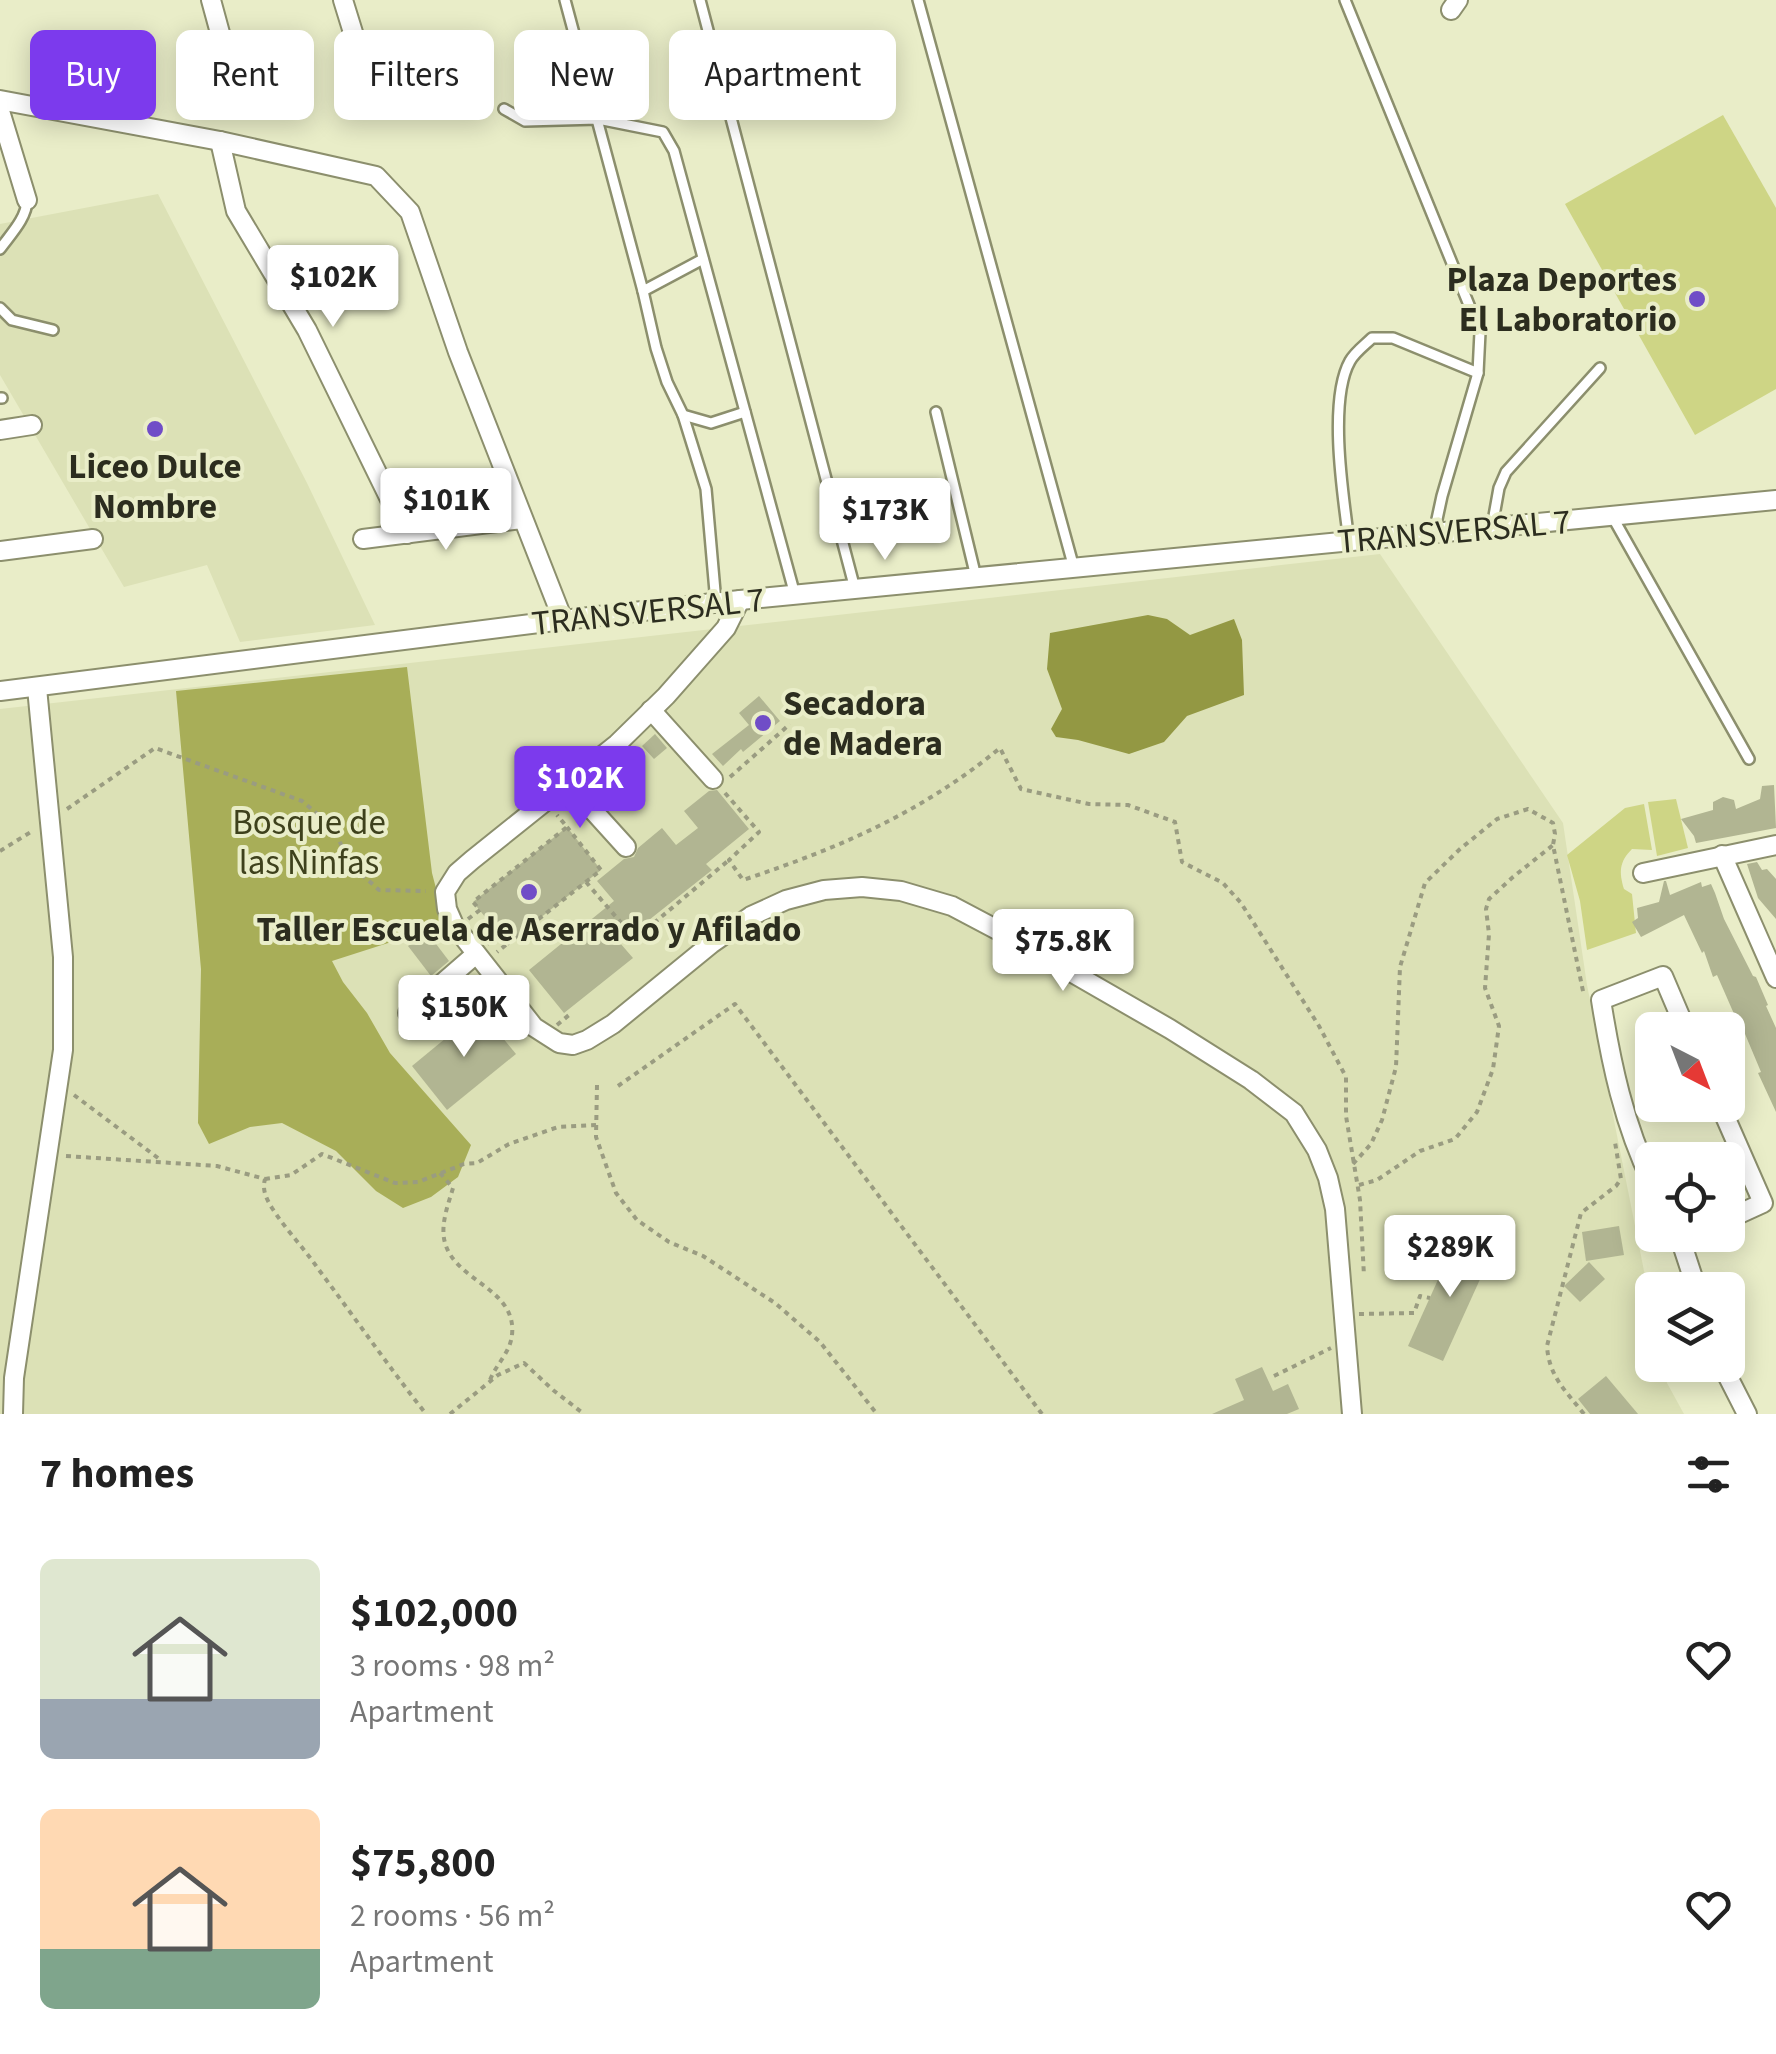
<!DOCTYPE html>
<meta charset="utf-8">
<style>
:root{--surface:#fff;--page:#f2f2f2;--text:#222;--muted:#767676;--accent:#7c3aed}
body{margin:0;font-family:"Source Sans 3",sans-serif;background:var(--page);color:var(--text);height:100vh;display:flex;flex-direction:column;font-size:38px;white-space:nowrap}
*{box-sizing:border-box;margin:0}
p{font-size:32px;color:var(--muted)}
.icon{flex:none;width:55px;height:55px;fill:none;stroke:currentColor;stroke-width:2;stroke-linecap:round;stroke-linejoin:round}
.map{position:relative;height:1414px;overflow:hidden}
.side{display:flex;flex-direction:column;background:var(--surface);flex:1}
.side>*{flex:none}
.top-card{position:absolute;left:30px;top:30px;width:1000px;height:90px;display:flex;gap:20px}
.needle{width:65px;rotate:138deg}
.tools{position:absolute;left:1635px;top:1012px;display:grid;gap:20px}
.tools a{display:grid;place-items:center;width:110px;height:110px;border-radius:15px;background:var(--surface);box-shadow:0 5px 25px #0003;font-size:50px}
.price{position:absolute;translate:-50% -85px;padding:0 22px;border-radius:10px;background:#fff;color:#222;font-size:32px;line-height:65px;filter:drop-shadow(0 2px 5px #0008)}
.price::after{content:'';position:absolute;left:50%;top:60px;width:30px;height:22px;margin-left:-15px;background:inherit;clip-path:polygon(0 0,100% 0,50% 100%)}
.price.selected{background:var(--accent);color:#fff}
ul{padding:0;list-style:none}
li{display:flex;align-items:center;gap:30px;height:250px;padding:0 40px}
li span{display:grid;place-items:center;flex:none;width:280px;height:200px;border-radius:15px;color:#555}
li>.icon{margin-inline-start:auto}
span .icon{width:120px;height:120px;fill:#fffc;stroke-width:1}
li b{font-size:42px}
h2{display:flex;justify-content:space-between;align-items:center;height:120px;padding:0 40px;font-size:42px}
.pill{padding:0 35px;border-radius:15px;background:var(--surface);box-shadow:0 5px 25px #0003;font-size:35px;line-height:90px}
.pill.selected{background:var(--accent);color:#fff}
.map>svg:first-child{display:block}
.built{fill:#dce1b6}
.green{fill:#ced585}
.forest{fill:#a8ae58}
.water{fill:#939843}
.building{fill:#b1b592}
.lines{fill:none;stroke-linecap:round;stroke-linejoin:round}
.service-casing{stroke:#8c8f6d;stroke-width:14}
.minor-casing{stroke:#8c8f6d;stroke-width:22}
.path{stroke:#9a9c81;stroke-width:4;stroke-dasharray:5 5;stroke-linecap:butt}
.service{stroke:#fff;stroke-width:9}
.minor{stroke:#fff;stroke-width:18}
.poi-dot{fill:#704dc7;stroke:#e9edc8;stroke-width:4}
.labels{text-anchor:middle;stroke-width:8;stroke-linejoin:round;paint-order:stroke}
.poi-label{font-size:35px;font-weight:bold;fill:#2c2d1f;stroke:#e9edc8}
.street-label{font-size:35px;fill:#2c2d1f;stroke:#e9edc8}
.park-label{font-size:35px;fill:#3e411c;stroke:#e9edc8}
</style>
<div class="map">
<svg width="1776" height="1414" viewBox="0 0 1776 1414">
<rect width="100%" height="100%" fill="#e9edc8"/>
<!-- built -->
<g class="built">
<polygon points="158,194 307,483 375,625 240,642 207,565 124,587 0,375 0,224"/>
<polygon points="1380,554 1563,823 1587,985 1652,1311 1652,1365 1663,1365 1667,1383 1684,1414 0,1414 0,709"/>
</g>
<!-- green -->
<g class="green">
<polygon points="1723,115 1776,208 1776,389 1695,435 1565,204"/>
<polygon points="1676,799 1688,848 1657,856 1648,802"/>
<path d="M1644,804L1652,850L1632,849C1619,862 1619,872 1624,889L1632,894L1636,933L1587,950L1580,901L1567,855L1625,808Z"/>
</g>
<!-- forest -->
<polygon class="forest" points="407,667 432,873 444,919 413,935 332,961 343,982 367,1013 390,1053 471,1145 458,1177 431,1197 403,1208 376,1191 336,1151 282,1123 250,1127 209,1144 198,1123 201,969 176,691"/>
<!-- water -->
<polygon class="water" points="1148,615 1167,619 1190,635 1234,619 1242,640 1244,695 1187,716 1164,742 1129,754 1078,740 1056,737 1051,729 1062,709 1047,669 1050,633"/>
<!-- building -->
<g class="building">
<polygon points="759,696 780,721 743,752 741,749 723,766 712,754 749,725 739,713"/>
<polygon points="655,734 667,748 654,759 642,746"/>
<polygon points="1774,785 1776,828 1696,843 1694,836 1681,819 1713,810 1713,802 1723,797 1734,800 1736,809 1760,799 1762,786"/>
<polygon points="717,790 749,829 706,864 712,870 620,943 633,958 564,1013 529,970 614,901 597,881 624,859 634,857 638,848 662,828 676,845 698,828 684,811 709,791"/>
<polygon points="567,827 601,870 507,944 473,902"/>
<polygon points="1757,862 1762,870 1767,869 1776,879 1776,919 1758,898 1747,864"/>
<polygon points="1664,881 1666,881 1670,895 1701,882 1702,887 1711,884 1715,893 1724,919 1753,976 1756,977 1768,1005 1766,1006 1776,1028 1776,1112 1758,1073 1761,1072 1740,1022 1738,1023 1717,975 1713,977 1704,951 1702,953 1684,915 1641,937 1632,922 1638,918 1637,908 1659,902"/>
<polygon points="427,932 449,961 431,976 408,946"/>
<polygon points="480,1010 516,1054 447,1110 412,1066"/>
<polygon points="1619,1226 1624,1255 1586,1261 1582,1232"/>
<polygon points="1456,1240 1491,1255 1443,1361 1408,1346"/>
<polygon points="1589,1262 1605,1279 1580,1302 1564,1286"/>
<polygon points="1262,1367 1273,1391 1288,1384 1299,1409 1287,1414 1212,1414 1244,1400 1235,1379"/>
<polygon points="1606,1376 1638,1414 1590,1414 1578,1399"/>
</g>
<g class="lines">
<!-- service casing -->
<g class="service-casing">
<g id="service">
<polyline points="565,0 643,291 656,348 667,382 683,415 706,489 716,603"/>
<polyline points="700,0 855,589"/>
<polyline points="918,0 1074,568"/>
<polyline points="1345,0 1480,332 1478,373 1442,496 1434,533"/>
<polyline points="504,109 525,121 598,119 663,132 674,151 795,595"/>
<path d="M0,249C10,235 27,218 27,200"/>
<polyline points="643,291 703,259"/>
<polyline points="0,308 12,320 53,330"/>
<polyline points="0,398 2,398"/>
<polyline points="936,412 976,577"/>
<polyline points="683,415 711,423 745,412"/>
<polyline points="1612,516 1749,759"/>
<polyline points="1492,527 1499,488 1506,472 1600,368"/>
<path d="M1349,541C1343,496 1328,400 1350,361C1355,352 1365,345 1372,338H1393L1478,373"/>
</g>
</g>
<!-- minor casing -->
<g class="minor-casing">
<g id="minor">
<polyline points="211,0 226,55"/>
<polyline points="343,0 364,68"/>
<polyline points="1451,10 1458,0"/>
<polyline points="0,100 220,141 376,176 410,212 458,352 563,620"/>
<polyline points="0,111 27,200"/>
<polyline points="220,141 236,211 307,330 407,534"/>
<polyline points="0,430 32,425"/>
<polyline points="363,539 522,519"/>
<polyline points="0,551 93,539"/>
<polyline points="740,600 726,628 666,696 617,744 472,860 457,873 445,892 447,909 454,925 534,1027 559,1043 573,1045 587,1040 613,1024 711,944 751,916 786,900 824,890 862,887 901,891 952,906 1005,934 1170,1029 1251,1080 1294,1113 1317,1150 1328,1178 1335,1209 1352,1414"/>
<polyline points="0,691 563,620 740,600 1776,500"/>
<polyline points="651,710 713,779"/>
<polyline points="568,783 626,847"/>
<polyline points="1722,855 1776,978"/>
<polyline points="1643,873 1776,845"/>
<polyline points="408,1013 476,954"/>
<polyline points="1720,1105 1763,1203 1728,1219"/>
<path d="M1652,1182C1624,1125 1611,1063 1601,1000L1663,976L1686,1030"/>
<polyline points="1679,1235 1697,1290"/>
<polyline points="1722,1365 1747,1414"/>
<polyline points="13,1414 14,1378 63,1050 63,957 37,688"/>
</g>
</g>
<!-- path -->
<g class="path">
<polyline points="730,777 790,724"/>
<path d="M725,793L759,832L729,860L743,880C839,848 921,813 1000,748L1021,789L1089,804L1128,805L1175,822L1182,862L1223,883L1241,903L1319,1026L1346,1077V1116L1360,1200L1364,1276"/>
<polyline points="67,809 155,748 302,801 333,827 350,864 379,890 426,891"/>
<polyline points="0,851 34,830"/>
<polyline points="586,882 635,939 729,860"/>
<polyline points="468,919 480,910 473,902 567,827 557,815"/>
<polyline points="487,944 499,934 507,944 497,952"/>
<polyline points="507,944 601,870 567,827"/>
<polyline points="470,984 513,1034"/>
<polyline points="557,1025 569,1015"/>
<polyline points="597,1085 596,1137 616,1193 637,1220 669,1242 703,1256 775,1303 820,1342 877,1414"/>
<polyline points="618,1086 735,1004 1042,1414"/>
<polyline points="74,1095 162,1161"/>
<path d="M66,1156L217,1166L265,1179C262,1190 266,1198 272,1208C286,1230 304,1248 319,1270C355,1318 389,1367 426,1414"/>
<polyline points="1353,1164 1371,1144 1382,1120 1396,1067 1400,967 1425,883 1460,849 1497,819 1528,809 1553,823 1555,834 1553,845 1584,996"/>
<path d="M440,1173L453,1188C448,1205 440,1225 445,1243C456,1282 517,1288 512,1335C510,1354 494,1366 489,1383"/>
<polyline points="265,1179 291,1175 322,1154 395,1183 418,1182 464,1164 477,1163 509,1144 558,1127 596,1125"/>
<polyline points="1359,1185 1377,1180 1420,1151 1455,1139 1477,1112 1493,1069 1499,1026 1485,988 1489,934 1486,909 1489,899 1513,877 1553,845"/>
<polyline points="1359,1314 1414,1313 1420,1296 1430,1298"/>
<polyline points="1274,1376 1331,1348"/>
<polyline points="450,1414 498,1375 524,1363 553,1390 584,1414"/>
<path d="M1584,1414C1566,1391 1549,1377 1547,1346L1581,1213L1616,1186L1621,1179L1615,1142"/>
</g>
<!-- service -->
<use href="#service" class="service"/>
<!-- minor -->
<use href="#minor" class="minor"/>
</g>
<!-- markers -->
<g class="poi-dot">
<circle cx="1697" cy="299" r="10"/>
<circle cx="155" cy="429" r="10"/>
<circle cx="763" cy="723" r="10"/>
<circle cx="529" cy="892" r="10"/>
</g>
<g class="labels">
<!-- poi labels -->
<g class="poi-label">
<text x="1677" y="291" text-anchor="end">Plaza Deportes<tspan x="1677" dy="40">El Laboratorio</tspan></text>
<text x="155" y="478">Liceo Dulce<tspan x="155" dy="40">Nombre</tspan></text>
<text x="783" y="715" text-anchor="start">Secadora<tspan x="783" dy="40">de Madera</tspan></text>
<text x="529" y="941">Taller Escuela de Aserrado y Afilado</text>
</g>
<!-- street labels -->
<g class="street-label">
<text transform="translate(1454 531) rotate(-5)" y="12">TRANSVERSAL 7</text>
<text transform="translate(648 611) rotate(-6)" y="12">TRANSVERSAL 7</text>
</g>
<!-- park labels -->
<g class="park-label">
<text x="309" y="834">Bosque de<tspan x="309" dy="40">las Ninfas</tspan></text>
</g>
</g>
</svg>
<div class="tools">
<a><svg class="needle" viewBox="-14 -14 28 28"><path d="M0-13l5 13h-10z" fill="#e53935"/><path d="M0 13l5-13h-10z" fill="#767676"/></svg></a>
<a><svg class="icon" aria-label="locate" viewBox="0 0 24 24"><circle cx="12" cy="12" r="6"/><path d="M12 2v4M12 18v4M2 12h4M18 12h4"/></svg></a>
<a><svg class="icon" aria-label="layers" viewBox="0 0 24 24"><path d="M12 4l9 5-9 5-9-5zM3 14l9 5 9-5"/></svg></a>
</div>
<b class="price" style="left:333px;top:330px">$102K</b>
<b class="price" style="left:446px;top:553px">$101K</b>
<b class="price" style="left:885px;top:563px">$173K</b>
<b class="price selected" style="left:580px;top:831px">$102K</b>
<b class="price" style="left:1063px;top:994px">$75.8K</b>
<b class="price" style="left:464px;top:1060px">$150K</b>
<b class="price" style="left:1450px;top:1300px">$289K</b>
<div class="top-card">
<a class="pill selected">Buy</a>
<a class="pill">Rent</a>
<a class="pill">Filters</a>
<a class="pill">New</a>
<a class="pill">Apartment</a>
</div>
</div>
<section class="side">
<h2>7 homes<svg class="icon" aria-label="filters" viewBox="0 0 24 24"><path d="M4 7h16M4 17h16"/><circle cx="9" cy="7" r="2"/><circle cx="15" cy="17" r="2"/></svg></h2>
<ul>
<li><span style="background:linear-gradient(#dfe7d0 70%,#9aa5b1 0)"><svg class="icon" aria-label="home" viewBox="0 0 24 24"><path d="M3 11l9-7 9 7M6 9v11h12V9"/></svg></span><div><b>$102,000</b><p>3 rooms · 98 m²</p><p>Apartment</p></div><svg class="icon" aria-label="heart" viewBox="0 0 24 24"><path d="M12 20l-8-8c-3-5 5-10 8-4 3-6 11-1 8 4z"/></svg></li>
<li><span style="background:linear-gradient(#ffd9b3 70%,#7fa58c 0)"><svg class="icon" aria-label="home" viewBox="0 0 24 24"><path d="M3 11l9-7 9 7M6 9v11h12V9"/></svg></span><div><b>$75,800</b><p>2 rooms · 56 m²</p><p>Apartment</p></div><svg class="icon" aria-label="heart" viewBox="0 0 24 24"><path d="M12 20l-8-8c-3-5 5-10 8-4 3-6 11-1 8 4z"/></svg></li>
</ul>
</section>
